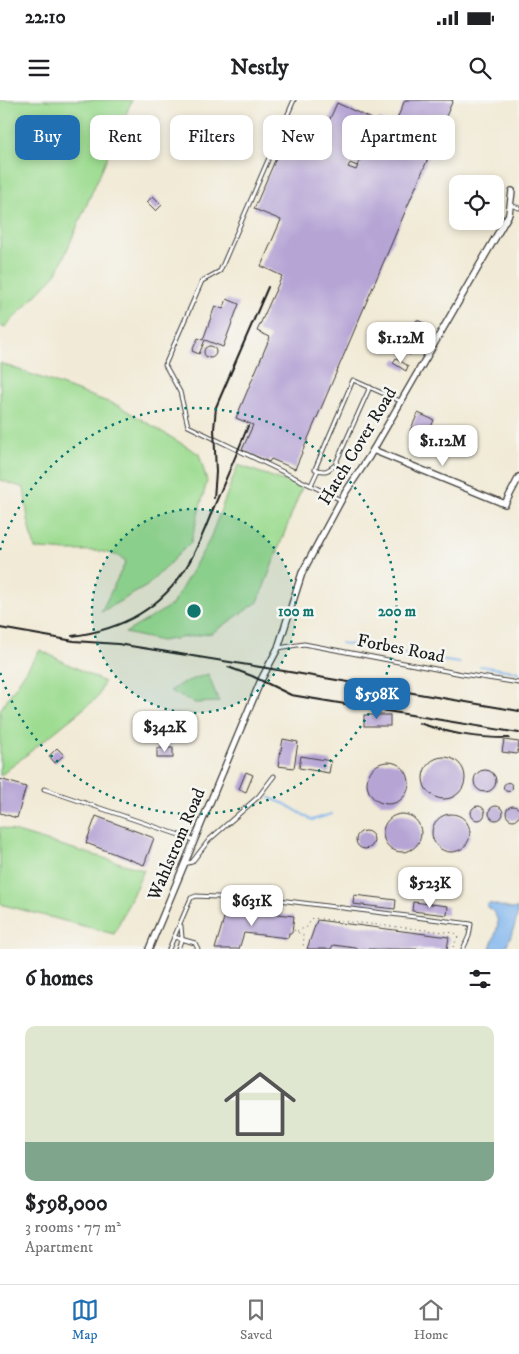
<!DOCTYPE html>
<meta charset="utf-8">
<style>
:root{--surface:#fff;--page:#f2f2f2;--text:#202124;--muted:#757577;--line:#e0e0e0;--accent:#1f6fb2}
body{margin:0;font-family:"IM FELL DW Pica",serif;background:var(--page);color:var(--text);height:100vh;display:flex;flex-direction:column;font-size:19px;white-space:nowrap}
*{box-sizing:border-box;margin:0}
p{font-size:16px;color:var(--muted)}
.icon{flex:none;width:28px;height:28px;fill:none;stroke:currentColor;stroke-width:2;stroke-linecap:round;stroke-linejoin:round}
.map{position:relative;height:849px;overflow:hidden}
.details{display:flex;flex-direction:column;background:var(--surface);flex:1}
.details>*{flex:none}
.banner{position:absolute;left:15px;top:15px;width:490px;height:45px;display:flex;gap:10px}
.tools{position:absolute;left:449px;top:75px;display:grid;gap:10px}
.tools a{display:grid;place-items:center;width:55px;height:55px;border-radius:10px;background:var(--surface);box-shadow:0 2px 8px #0003;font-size:25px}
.price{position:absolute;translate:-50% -42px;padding:0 11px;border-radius:10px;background:#fff;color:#222;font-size:16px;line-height:32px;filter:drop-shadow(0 1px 2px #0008)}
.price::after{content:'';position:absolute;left:50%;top:30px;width:15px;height:11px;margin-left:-8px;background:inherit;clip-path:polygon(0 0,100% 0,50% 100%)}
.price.current{background:var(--accent);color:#fff}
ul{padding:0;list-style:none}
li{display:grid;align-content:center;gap:10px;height:265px;padding:0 25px}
li span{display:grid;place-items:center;height:155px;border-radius:10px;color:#555}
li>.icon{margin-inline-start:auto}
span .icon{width:90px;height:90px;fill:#fffc;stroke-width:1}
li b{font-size:21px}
h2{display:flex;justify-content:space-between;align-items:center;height:60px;padding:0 25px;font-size:21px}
.chip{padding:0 18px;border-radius:10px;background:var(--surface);box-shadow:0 2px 8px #0003;font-size:18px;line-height:45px}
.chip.current{background:var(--accent);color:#fff}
.status{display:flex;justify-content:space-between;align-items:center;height:35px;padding:0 25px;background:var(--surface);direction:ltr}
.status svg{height:14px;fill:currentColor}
header{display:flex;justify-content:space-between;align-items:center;height:65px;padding:0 25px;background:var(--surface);font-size:22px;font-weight:800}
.menu{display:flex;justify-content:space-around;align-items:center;height:70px;border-top:1px solid var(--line);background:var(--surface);font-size:14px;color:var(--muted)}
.menu a{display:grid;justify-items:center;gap:2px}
.menu .current{color:var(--accent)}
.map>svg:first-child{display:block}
.green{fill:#9ddc91;stroke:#5c7c56}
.water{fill:#7eb4ed;stroke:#4d6884}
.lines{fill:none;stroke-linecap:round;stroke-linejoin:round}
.stream{stroke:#7eb4ed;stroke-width:2}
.building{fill:#b6a4d5}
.service-casing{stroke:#3c3b38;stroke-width:5}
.minor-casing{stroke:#3c3b38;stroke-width:8}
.path{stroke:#3c3b38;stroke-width:1;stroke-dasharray:1 4;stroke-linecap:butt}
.service{stroke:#fff;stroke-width:3}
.minor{stroke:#fff;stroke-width:5.5}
.rail{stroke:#1c1c1c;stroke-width:2}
.ring{fill:none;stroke:#0f766e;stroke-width:2.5;stroke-dasharray:2.5 5}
.labels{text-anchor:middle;stroke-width:5;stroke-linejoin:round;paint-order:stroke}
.street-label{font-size:18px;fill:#1c1c1c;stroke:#f6f6f2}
.centre{fill:#0f766e;stroke:#f6f6f2;stroke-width:2.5}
.ring-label{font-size:15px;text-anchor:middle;font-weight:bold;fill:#0f766e;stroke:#f6f6f2;stroke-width:5;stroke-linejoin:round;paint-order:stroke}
</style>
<div class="status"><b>22:10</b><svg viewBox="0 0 49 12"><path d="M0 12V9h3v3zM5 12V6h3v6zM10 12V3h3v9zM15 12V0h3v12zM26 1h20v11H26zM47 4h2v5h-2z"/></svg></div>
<header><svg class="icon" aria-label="menu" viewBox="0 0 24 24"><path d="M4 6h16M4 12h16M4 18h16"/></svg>Nestly<svg class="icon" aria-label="search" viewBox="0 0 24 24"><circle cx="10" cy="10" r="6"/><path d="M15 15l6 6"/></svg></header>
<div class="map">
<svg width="519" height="849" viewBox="0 0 519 849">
<rect width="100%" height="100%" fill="#f6f6f2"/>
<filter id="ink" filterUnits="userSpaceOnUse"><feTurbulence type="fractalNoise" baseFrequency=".02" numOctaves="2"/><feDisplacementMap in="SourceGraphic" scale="10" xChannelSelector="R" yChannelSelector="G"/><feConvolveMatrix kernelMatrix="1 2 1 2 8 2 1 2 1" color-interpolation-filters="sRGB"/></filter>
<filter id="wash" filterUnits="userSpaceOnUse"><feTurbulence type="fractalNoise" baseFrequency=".0096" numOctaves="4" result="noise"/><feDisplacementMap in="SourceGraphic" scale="20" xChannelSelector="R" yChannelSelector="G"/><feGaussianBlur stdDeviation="1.12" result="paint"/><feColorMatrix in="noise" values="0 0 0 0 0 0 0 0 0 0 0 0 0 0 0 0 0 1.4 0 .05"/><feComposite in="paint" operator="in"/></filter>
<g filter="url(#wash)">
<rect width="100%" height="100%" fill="#f1ead6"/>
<!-- green -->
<g class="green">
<polygon points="0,0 132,0 57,173 4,228 0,225"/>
<path d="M0,263L119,306L199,354L207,381L191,442L147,486L101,512L126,461C108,448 88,451 67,451C56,450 46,449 35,449L28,419L24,388L0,380Z"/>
<polygon points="238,365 302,387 258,502 212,533 161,541 125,533 172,505 209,441"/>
<polygon points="40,550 104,582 98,597 0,676 0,610"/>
<polygon points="208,574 219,602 195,603 170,591 182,583"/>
<polygon points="0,727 144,770 114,834 0,804"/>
</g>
<!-- water -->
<path class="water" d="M489,803L512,809L517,808C519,820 510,838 505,849H490C495,832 506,819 486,806Z"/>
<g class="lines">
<!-- stream -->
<g class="stream">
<polyline points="341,543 418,556"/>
<polyline points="425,558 460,563"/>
<polyline points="480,566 519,572"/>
<polyline points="270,698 285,704 312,720 332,714"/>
</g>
</g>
<g id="blocks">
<!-- building -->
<g class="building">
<polygon points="405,0 453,0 295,369 271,359 269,362 242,350 253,325 236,318 270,237 257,231 282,176 261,166 281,120 254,109 283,42 309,54 311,50 315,52 337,3 372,19 357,48 364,51 357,66 350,63 348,67 356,70 379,19 394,26"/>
<polygon points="153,96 162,105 156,111 147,102"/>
<polygon points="227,199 239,204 223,247 205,240 199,254 192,251 198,238 203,240 215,206 223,209"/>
<polygon points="417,220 426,224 410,255 401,251"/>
<circle cx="210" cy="252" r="6"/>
<polygon points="396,258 408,266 406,271 393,263"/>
<polygon points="418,313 434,320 426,339 410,331"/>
<rect x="364" y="615" width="26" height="11"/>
<polygon points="283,639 298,642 294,668 278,666"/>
<polygon points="504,640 519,642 517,654 502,652"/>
<polygon points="57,648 64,655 55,663 49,656"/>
<rect x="157" y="648" width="16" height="10"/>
<polygon points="301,656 331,661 329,673 299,668"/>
<circle cx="444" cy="678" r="21"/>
<circle cx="388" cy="683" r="21"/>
<circle cx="485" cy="681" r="11"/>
<polygon points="246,672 253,675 246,692 239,689"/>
<polygon points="0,679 26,687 17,718 0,713"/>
<circle cx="508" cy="687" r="4.5"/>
<circle cx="496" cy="713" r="7"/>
<circle cx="478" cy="713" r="7"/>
<circle cx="513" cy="713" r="7"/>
<circle cx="451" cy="733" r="19"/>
<circle cx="402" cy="733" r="19"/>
<polygon points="96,716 154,738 144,765 86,743"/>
<circle cx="365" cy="740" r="9"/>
<polygon points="354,795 396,800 395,809 353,804"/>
<polygon points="413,802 448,806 447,815 412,811"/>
<polygon points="227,808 294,816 292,833 289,833 288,838 244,833 239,849 215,849"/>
<polygon points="317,820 449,837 447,849 363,849 333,845 331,849 307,849"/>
</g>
</g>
</g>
<g filter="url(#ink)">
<use href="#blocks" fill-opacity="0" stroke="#3c3b38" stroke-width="1"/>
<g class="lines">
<!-- service casing -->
<g class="service-casing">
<g id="service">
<polyline points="294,0 220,171 202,181 165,265 180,292 188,326 341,400"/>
<polyline points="511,105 519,108"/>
<path d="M370,287L335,365C328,371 325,373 315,369L353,280L400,301"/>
<polyline points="311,385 318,370"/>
<polyline points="278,548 304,544 462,574 519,583"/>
<polyline points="44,689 194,740"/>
<polyline points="184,764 192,762 209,740 258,697 274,676"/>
<polyline points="174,837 195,843 198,849"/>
<polyline points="169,849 191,798 196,796 279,800 471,824 469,836 463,849"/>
<polyline points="178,849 182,838 181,826"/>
</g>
</g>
<!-- minor casing -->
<g class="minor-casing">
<g id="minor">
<polyline points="373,350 505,404 519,377"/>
<polyline points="149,849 261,580 278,548 302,473 345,393 369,357 509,114 512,91"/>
</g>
</g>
<!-- path -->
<g class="path">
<polyline points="294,830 304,836 303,849"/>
<polyline points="297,831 307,827 312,818 455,833 458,837 452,849"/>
<polyline points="447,848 449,849"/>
</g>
<!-- service -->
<use href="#service" class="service"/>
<!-- minor -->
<use href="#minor" class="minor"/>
<!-- rail -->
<g class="rail">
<polyline points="214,398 216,372 214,329 216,307 268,187"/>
<polyline points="0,528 74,541 118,544 266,568 519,611"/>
<path d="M72,536C121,530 161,509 187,466C197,450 204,431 211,414C223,385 236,356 248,326"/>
<polyline points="228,567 252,576 291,595 519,633"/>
<path d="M419,623C452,634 473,638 509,638"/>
</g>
</g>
</g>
<!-- distance rings -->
<circle cx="194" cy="511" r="102" fill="#0f766e" fill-opacity=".12"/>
<g class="ring">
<circle cx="194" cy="511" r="102"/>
<path d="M0 450A203 203 0 1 1 0 572"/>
</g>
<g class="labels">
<!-- street labels -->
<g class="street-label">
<text transform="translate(357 346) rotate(-59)" y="6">Hatch Cover Road</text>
<text transform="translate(401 548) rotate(11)" y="6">Forbes Road</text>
<text transform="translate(176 744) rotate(-67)" y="6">Wahlstrom Road</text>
</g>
</g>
<circle cx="194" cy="511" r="8" class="centre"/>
<g class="ring-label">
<text x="296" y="516">100 m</text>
<text x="397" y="516">200 m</text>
</g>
</svg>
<div class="tools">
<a><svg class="icon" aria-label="locate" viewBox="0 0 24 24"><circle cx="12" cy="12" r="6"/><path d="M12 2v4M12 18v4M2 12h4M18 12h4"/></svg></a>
</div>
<b class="price" style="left:401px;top:264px">$1.12M</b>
<b class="price" style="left:443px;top:367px">$1.12M</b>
<b class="price current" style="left:377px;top:620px">$598K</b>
<b class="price" style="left:165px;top:653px">$342K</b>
<b class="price" style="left:430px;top:809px">$523K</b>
<b class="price" style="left:252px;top:827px">$631K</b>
<div class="banner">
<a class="chip current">Buy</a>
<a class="chip">Rent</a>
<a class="chip">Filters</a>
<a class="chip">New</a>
<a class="chip">Apartment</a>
</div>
</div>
<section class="details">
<h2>6 homes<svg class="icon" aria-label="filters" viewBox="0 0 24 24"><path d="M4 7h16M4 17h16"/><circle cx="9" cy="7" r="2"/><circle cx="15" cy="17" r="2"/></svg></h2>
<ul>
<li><span style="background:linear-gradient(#dfe7d0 75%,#7fa58c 0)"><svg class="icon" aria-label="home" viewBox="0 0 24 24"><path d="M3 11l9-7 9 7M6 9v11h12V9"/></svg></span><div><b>$598,000</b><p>3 rooms · 77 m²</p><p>Apartment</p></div></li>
</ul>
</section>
<nav class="menu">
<a class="current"><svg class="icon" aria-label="map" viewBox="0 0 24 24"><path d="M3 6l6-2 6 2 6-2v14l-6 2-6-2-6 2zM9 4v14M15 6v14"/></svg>Map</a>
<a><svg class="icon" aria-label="saved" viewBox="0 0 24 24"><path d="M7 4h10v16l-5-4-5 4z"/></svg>Saved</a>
<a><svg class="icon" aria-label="home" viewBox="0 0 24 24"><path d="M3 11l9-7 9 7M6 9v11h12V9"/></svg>Home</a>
</nav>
